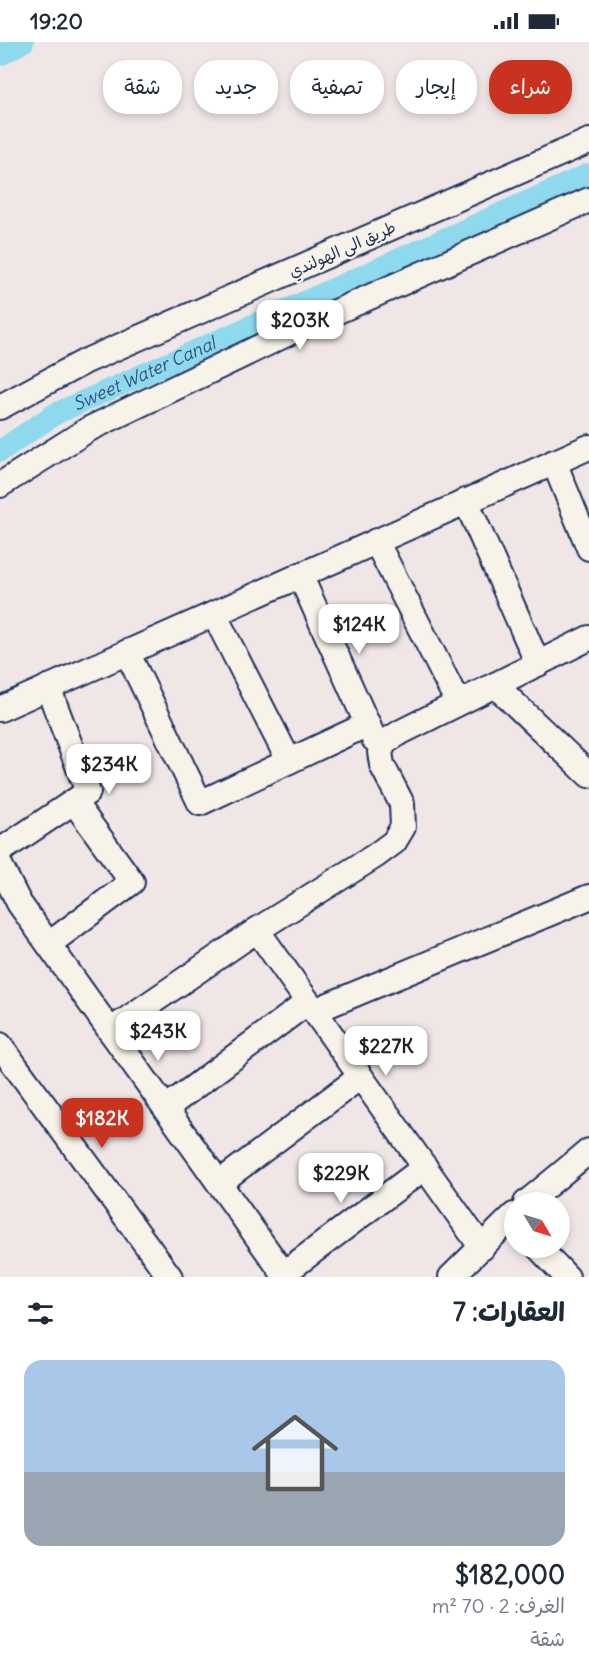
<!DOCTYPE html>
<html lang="ar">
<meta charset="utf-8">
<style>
:root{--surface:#fff;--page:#f2f2f3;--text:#1f2937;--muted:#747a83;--accent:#c8321e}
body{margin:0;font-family:Delius,"Playpen Sans Arabic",sans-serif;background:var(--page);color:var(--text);direction:rtl;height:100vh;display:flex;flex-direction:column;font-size:22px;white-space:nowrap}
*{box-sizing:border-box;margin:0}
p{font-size:20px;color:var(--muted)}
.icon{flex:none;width:33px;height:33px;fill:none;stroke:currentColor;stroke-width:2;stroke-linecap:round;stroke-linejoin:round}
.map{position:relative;height:1235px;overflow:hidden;direction:ltr}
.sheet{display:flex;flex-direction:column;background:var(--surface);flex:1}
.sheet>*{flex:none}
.banner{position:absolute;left:18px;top:18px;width:554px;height:54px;direction:rtl;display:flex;gap:12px}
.needle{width:39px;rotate:128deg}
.controls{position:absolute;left:504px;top:1150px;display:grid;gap:12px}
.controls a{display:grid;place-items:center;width:66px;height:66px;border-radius:50%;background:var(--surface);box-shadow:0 3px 9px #0003;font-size:30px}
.price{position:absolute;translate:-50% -51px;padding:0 14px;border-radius:12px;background:#fff;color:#222;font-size:20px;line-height:39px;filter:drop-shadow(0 2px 3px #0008)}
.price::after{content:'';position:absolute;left:50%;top:36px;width:18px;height:14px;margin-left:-9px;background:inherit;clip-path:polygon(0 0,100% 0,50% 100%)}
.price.active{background:var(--accent);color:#fff}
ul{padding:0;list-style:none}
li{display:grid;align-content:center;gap:12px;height:318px;padding:0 24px}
li span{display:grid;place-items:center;height:186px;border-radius:18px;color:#555}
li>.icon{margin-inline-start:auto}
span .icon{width:108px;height:108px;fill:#fffc;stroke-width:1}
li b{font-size:26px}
h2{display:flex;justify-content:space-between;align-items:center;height:72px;padding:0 24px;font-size:26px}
.tag{padding:0 21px;border-radius:24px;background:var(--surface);box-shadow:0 3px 9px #0003;font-size:21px;line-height:54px}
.tag.active{background:var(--accent);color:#fff}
.status{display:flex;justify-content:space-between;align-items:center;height:42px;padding:0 30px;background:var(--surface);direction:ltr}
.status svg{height:16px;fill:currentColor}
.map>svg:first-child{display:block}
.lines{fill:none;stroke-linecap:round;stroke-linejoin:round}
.canal{stroke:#8fd9ef;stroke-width:22}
.minor-casing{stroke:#1b2f5e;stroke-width:28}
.minor{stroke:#f7f3e8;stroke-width:24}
.labels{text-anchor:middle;stroke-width:5;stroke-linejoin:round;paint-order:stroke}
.street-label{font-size:16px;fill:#1b2f5e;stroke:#f7f3e8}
.water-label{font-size:18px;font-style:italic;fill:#32517b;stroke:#f7f3e8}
</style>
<div class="status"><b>19:20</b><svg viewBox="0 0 49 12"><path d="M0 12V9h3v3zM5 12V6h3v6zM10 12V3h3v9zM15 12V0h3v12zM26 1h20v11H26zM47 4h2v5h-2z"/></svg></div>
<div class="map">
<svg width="589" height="1235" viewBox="0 0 589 1235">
<rect width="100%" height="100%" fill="#f0e6e6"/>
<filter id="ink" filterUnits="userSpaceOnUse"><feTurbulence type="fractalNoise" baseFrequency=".0167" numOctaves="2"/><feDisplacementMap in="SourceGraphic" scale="12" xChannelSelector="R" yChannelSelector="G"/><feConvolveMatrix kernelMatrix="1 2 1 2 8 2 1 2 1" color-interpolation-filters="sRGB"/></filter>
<g filter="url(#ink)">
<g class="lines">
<!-- canal -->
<g class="canal">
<polyline points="0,13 23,0"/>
<path id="s1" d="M0,409L55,372L589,132"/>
</g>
<!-- minor casing -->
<g class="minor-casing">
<g id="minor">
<polyline points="0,365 86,319 589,99"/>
<polyline points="554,420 589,506"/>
<polyline points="0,443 89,387 295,288 589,158"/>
<polyline points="466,459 538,622"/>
<polyline points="376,499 458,661"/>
<polyline points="300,533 374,697"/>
<polyline points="214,572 289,719"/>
<polyline points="127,610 200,761 368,682"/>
<polyline points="495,643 589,733"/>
<polyline points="0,667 589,405"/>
<polyline points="0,809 88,750 48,645"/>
<polyline points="0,823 19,861 286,1235"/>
<polyline points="257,888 482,1206"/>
<polyline points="49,902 132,840 74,760"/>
<polyline points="314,969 589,855"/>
<polyline points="110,989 257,888 375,814 394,800 403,785 402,762 382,723 380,710 385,700 401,690 589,596"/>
<polyline points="0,1003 170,1235"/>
<polyline points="166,1066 308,960"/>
<polyline points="219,1141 360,1035"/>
<polyline points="526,1161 589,1109"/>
<polyline points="539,1206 567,1235"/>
<polyline points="283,1232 425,1125"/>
<polyline points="451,1235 514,1173"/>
</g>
</g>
<!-- minor -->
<use href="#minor" class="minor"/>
</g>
</g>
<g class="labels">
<!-- street labels -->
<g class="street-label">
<text transform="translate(342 207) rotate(-24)" y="6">طريق الى الهولندي</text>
</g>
<!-- water labels -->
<g class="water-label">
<text dy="6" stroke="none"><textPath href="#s1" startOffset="164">Sweet Water Canal</textPath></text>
</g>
</g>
</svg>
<div class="controls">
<a><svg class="needle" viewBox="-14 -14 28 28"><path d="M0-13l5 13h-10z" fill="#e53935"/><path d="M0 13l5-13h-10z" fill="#747a83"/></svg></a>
</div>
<b class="price" style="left:300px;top:309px">$203K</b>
<b class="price" style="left:359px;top:613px">$124K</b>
<b class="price" style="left:109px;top:753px">$234K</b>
<b class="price" style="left:158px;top:1020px">$243K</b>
<b class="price" style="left:386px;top:1035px">$227K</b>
<b class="price active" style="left:102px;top:1107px">$182K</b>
<b class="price" style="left:341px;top:1162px">$229K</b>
<div class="banner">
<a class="tag active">شراء</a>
<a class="tag">إيجار</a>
<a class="tag">تصفية</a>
<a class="tag">جديد</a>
<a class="tag">شقة</a>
</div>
</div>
<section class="sheet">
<h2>العقارات: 7<svg class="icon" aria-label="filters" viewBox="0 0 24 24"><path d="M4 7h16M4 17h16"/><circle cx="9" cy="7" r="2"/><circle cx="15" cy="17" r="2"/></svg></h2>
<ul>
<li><span style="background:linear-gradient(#a9c7e8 60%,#9aa5b1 0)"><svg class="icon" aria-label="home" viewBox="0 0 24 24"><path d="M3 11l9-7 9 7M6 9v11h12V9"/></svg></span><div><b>$182,000</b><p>الغرف: 2 · 70 m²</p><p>شقة</p></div></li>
</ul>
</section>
